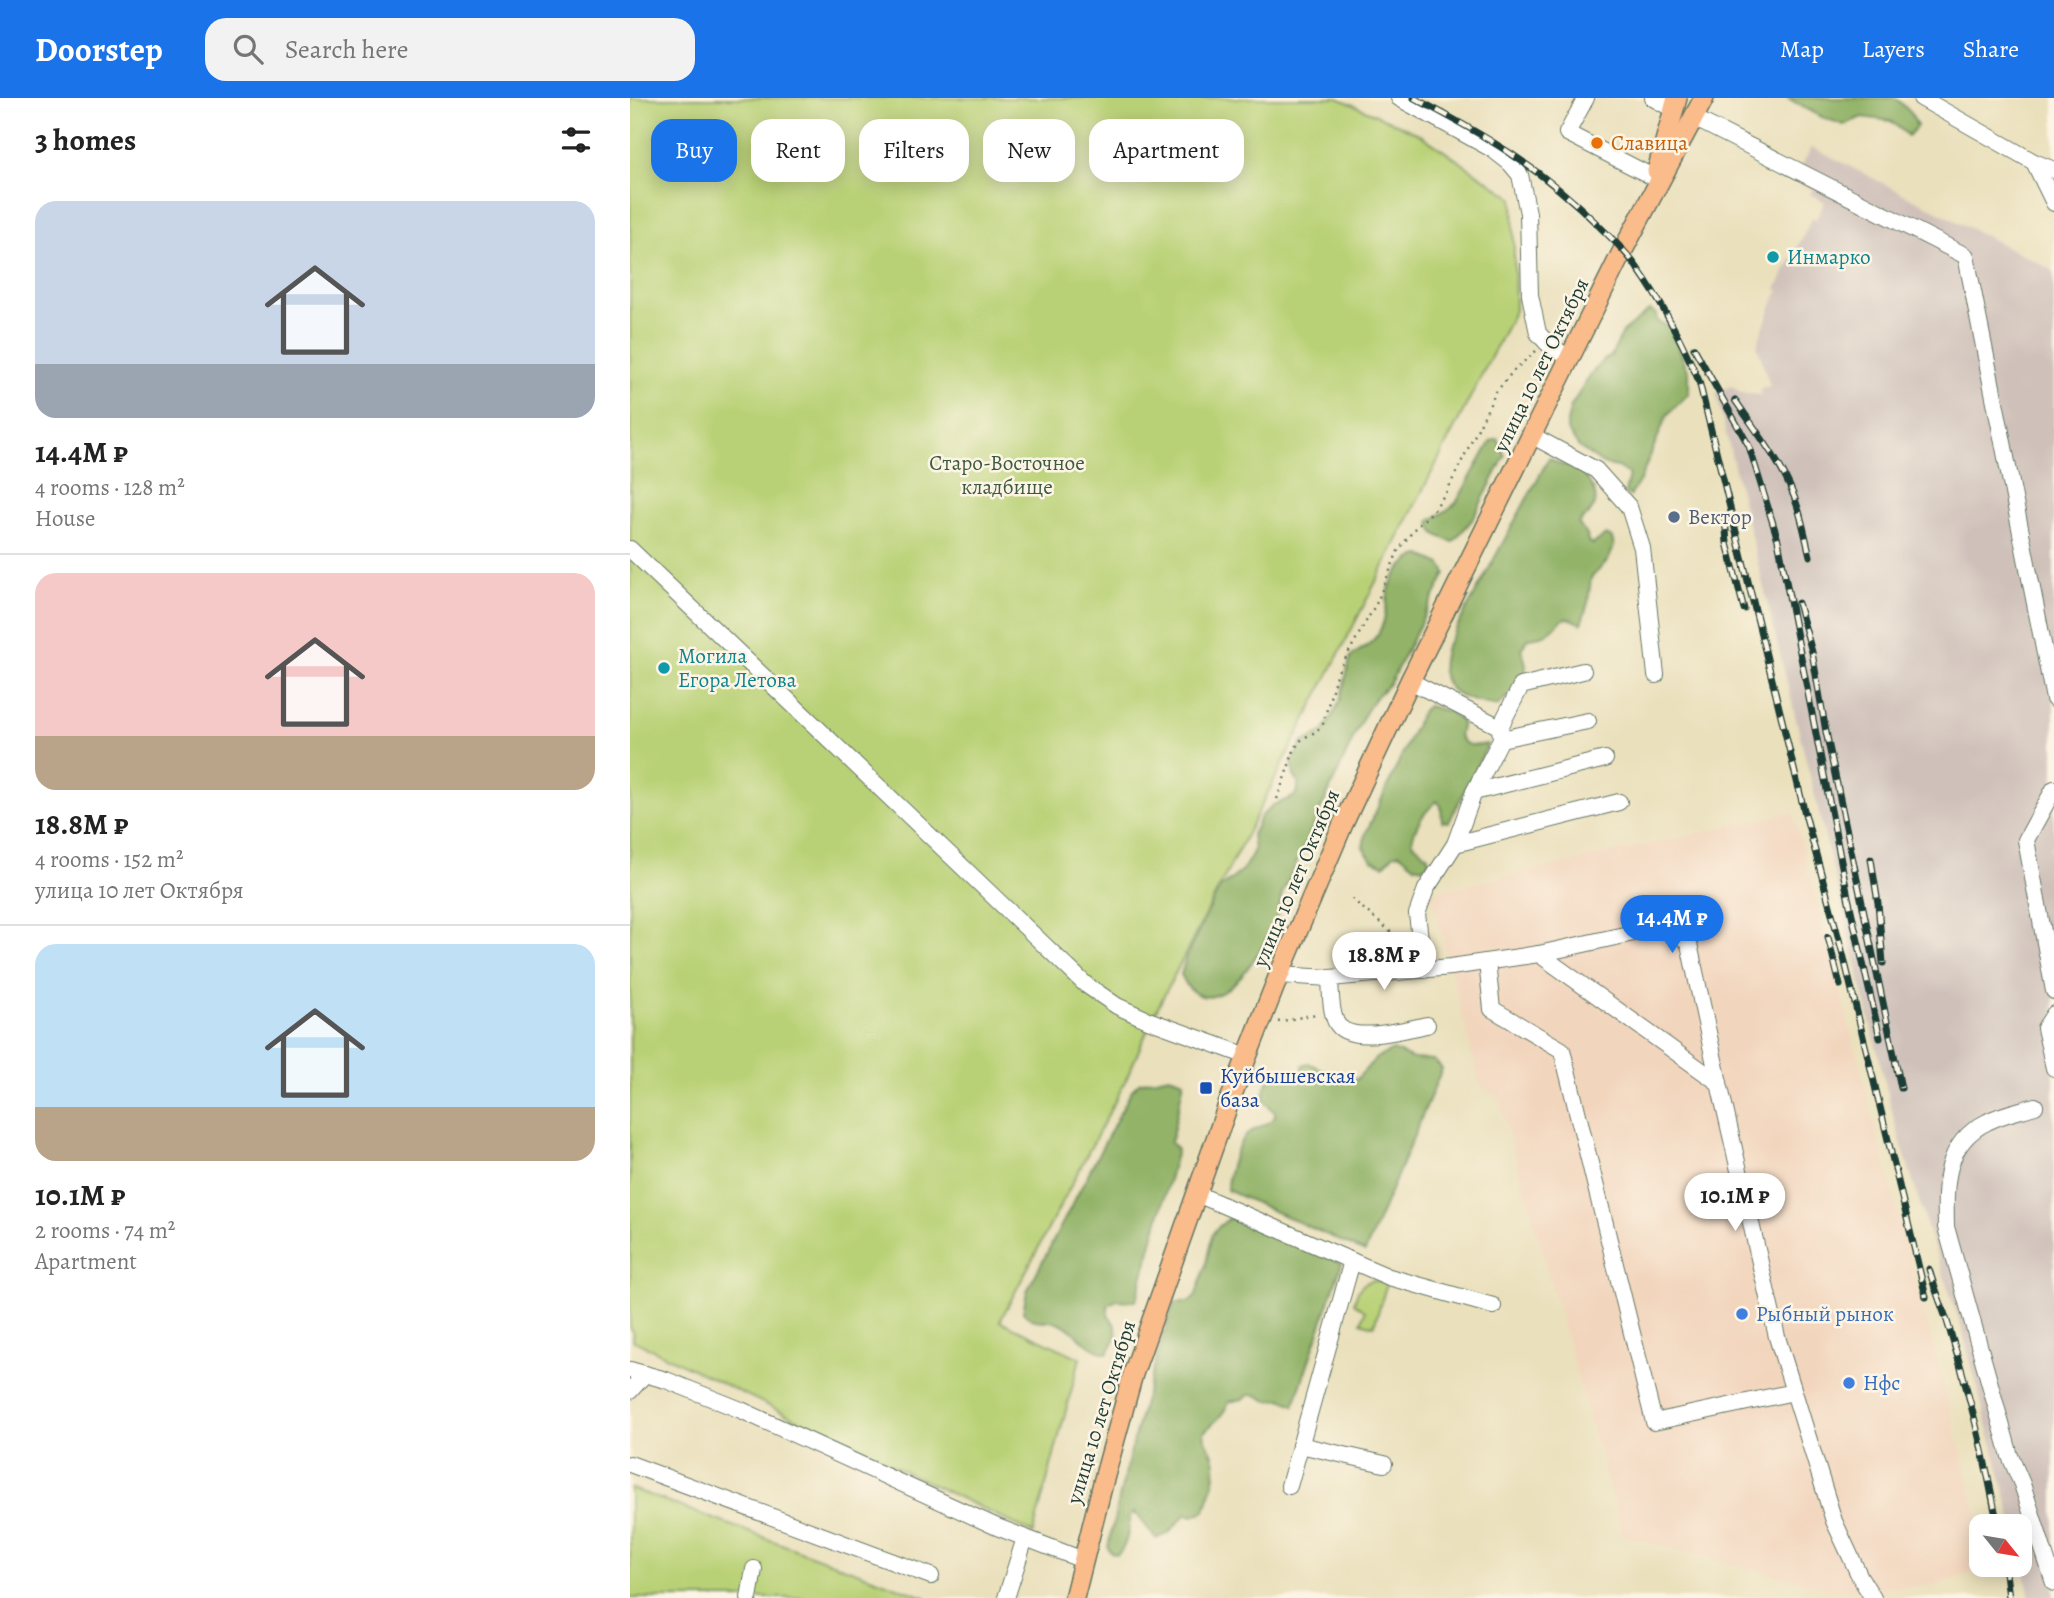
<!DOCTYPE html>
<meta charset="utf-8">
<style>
:root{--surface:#fff;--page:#f2f2f2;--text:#222;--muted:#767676;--line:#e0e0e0;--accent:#1a73e8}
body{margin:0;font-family:Alegreya,serif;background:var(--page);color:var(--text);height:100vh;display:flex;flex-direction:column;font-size:26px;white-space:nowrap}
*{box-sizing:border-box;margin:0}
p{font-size:23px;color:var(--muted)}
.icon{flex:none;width:38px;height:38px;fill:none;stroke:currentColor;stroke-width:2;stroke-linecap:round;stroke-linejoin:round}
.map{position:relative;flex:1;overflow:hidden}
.drawer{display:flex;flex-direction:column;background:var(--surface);width:630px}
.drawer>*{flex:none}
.hud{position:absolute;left:21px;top:21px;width:665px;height:63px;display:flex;gap:14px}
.needle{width:46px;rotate:120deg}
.fabs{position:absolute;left:1339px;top:1416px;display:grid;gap:14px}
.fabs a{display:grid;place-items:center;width:63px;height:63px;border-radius:14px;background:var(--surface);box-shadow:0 4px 18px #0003;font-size:35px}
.price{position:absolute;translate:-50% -60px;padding:0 16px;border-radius:24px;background:#fff;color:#222;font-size:23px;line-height:46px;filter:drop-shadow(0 2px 4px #0008)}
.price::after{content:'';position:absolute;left:50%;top:42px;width:21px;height:16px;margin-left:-10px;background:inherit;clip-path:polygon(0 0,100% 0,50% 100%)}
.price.active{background:var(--accent);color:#fff}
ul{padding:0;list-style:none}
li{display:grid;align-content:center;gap:14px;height:371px;padding:0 35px}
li+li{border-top:2px solid var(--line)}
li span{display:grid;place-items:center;height:217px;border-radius:21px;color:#555}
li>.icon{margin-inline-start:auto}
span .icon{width:126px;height:126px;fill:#fffc;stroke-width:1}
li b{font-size:30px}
h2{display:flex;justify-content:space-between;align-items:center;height:84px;padding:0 35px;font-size:30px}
.pill{padding:0 24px;border-radius:21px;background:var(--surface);box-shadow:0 4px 18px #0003;font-size:24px;line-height:63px}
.pill.active{background:var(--accent);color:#fff}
header{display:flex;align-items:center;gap:42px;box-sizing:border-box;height:98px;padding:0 35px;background:var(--accent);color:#fff}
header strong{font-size:33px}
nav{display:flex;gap:38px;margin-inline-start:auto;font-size:24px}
.search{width:490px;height:63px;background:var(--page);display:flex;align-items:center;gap:18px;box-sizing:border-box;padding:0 24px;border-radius:21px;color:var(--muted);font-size:26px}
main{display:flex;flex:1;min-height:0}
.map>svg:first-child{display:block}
.built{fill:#f2d5bd}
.industrial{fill:#cfc1ba}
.green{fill:#b9d176;stroke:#6c8755;stroke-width:2}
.forest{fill:#92b367;stroke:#58784e;stroke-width:2}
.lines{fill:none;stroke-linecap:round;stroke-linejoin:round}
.minor-casing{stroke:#667664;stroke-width:18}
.major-casing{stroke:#667664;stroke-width:22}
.path{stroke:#667664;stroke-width:2.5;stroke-dasharray:2 5;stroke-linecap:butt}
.minor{stroke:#fff;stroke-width:16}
.major{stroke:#f9bc8a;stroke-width:19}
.rail-casing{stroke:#1f3d34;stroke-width:7}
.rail{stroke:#fcf5e5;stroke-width:4.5;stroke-dasharray:13;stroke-linecap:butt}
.food-dot{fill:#e8710a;stroke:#fcf5e5;stroke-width:2.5}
.culture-dot{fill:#0f9aa8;stroke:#fcf5e5;stroke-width:2.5}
.service-dot{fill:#5c6f8a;stroke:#fcf5e5;stroke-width:2.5}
.transit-dot{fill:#1a4fb4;stroke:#fcf5e5;stroke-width:2.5}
.shop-dot{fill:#3f7fe0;stroke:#fcf5e5;stroke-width:2.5}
.labels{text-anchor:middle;stroke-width:5;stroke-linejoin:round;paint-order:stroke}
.food-label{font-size:21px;fill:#c56008;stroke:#fcf5e5;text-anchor:start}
.culture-label{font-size:21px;fill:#0d838f;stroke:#fcf5e5;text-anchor:start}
.street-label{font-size:21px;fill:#1f3d34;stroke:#fcf5e5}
.park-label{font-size:21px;fill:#3e5b41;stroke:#fcf5e5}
.service-label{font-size:21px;fill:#4e5e75;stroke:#fcf5e5;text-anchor:start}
.transit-label{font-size:21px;fill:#164399;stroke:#fcf5e5;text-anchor:start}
.shop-label{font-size:21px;fill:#366cbe;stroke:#fcf5e5;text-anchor:start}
</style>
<header>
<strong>Doorstep</strong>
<div class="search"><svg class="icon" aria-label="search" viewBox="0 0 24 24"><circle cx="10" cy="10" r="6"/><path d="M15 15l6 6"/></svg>Search here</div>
<nav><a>Map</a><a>Layers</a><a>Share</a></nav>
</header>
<main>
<section class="drawer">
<h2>3 homes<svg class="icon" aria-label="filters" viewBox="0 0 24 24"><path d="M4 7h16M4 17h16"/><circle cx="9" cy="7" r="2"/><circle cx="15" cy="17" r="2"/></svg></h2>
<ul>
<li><span style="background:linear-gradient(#c9d6e8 75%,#9aa5b1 0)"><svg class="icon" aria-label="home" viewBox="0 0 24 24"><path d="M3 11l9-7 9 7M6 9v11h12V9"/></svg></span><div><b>14.4M ₽</b><p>4 rooms · 128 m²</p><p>House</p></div></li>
<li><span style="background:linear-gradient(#f6c9c9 75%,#b9a48a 0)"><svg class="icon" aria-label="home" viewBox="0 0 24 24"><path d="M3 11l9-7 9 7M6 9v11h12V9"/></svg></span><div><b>18.8M ₽</b><p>4 rooms · 152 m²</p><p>улица 10 лет Октября</p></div></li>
<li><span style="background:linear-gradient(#bfe0f5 75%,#b9a48a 0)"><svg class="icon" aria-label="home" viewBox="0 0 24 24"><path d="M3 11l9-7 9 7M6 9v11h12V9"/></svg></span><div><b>10.1M ₽</b><p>2 rooms · 74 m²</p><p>Apartment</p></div></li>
</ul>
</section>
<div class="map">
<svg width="1424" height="1500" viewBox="0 0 1424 1500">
<rect width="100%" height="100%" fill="#fcf5e5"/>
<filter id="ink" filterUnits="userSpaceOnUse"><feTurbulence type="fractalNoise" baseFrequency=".0143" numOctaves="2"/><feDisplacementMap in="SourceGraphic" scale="14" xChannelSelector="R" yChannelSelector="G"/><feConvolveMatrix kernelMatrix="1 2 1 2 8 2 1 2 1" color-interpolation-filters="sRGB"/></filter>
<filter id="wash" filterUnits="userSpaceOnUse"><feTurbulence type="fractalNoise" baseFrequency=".00686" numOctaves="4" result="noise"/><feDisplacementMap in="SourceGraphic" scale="28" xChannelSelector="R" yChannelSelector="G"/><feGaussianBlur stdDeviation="1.57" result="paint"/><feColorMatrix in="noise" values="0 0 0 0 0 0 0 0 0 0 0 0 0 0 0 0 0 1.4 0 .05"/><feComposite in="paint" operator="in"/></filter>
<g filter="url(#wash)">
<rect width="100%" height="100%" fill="#eae0bc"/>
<!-- built -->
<polygon class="built" points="1163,714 1351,1430 1351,1466 1361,1467 1361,1468 1306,1487 1204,1492 993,1438 869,1002 850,986 801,795"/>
<!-- industrial -->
<polygon class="industrial" points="1182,49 1424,173 1424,745 1420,750 1424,771 1424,1500 1400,1500 1390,1450 1390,1428 1384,1428 1332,1231 1297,1129 1265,1025 1086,295 1101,288 1112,295 1131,297 1130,290 1140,288 1127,247 1141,209 1149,193 1146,191 1182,120 1186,121 1195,104 1180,96 1183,91 1164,81"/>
<!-- green -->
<g class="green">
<polygon points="0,0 708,0 789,36 883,100 885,212 525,915 495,984 370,1223 450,1260 403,1435 2,1242 3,1233 0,1230"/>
<path d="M744,1182L757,1185L744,1228L731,1224L735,1213L724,1205C727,1193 731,1184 744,1182Z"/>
<polygon points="0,1390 297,1500 0,1500"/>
</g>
<!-- forest -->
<g class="forest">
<polygon points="1157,0 1266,0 1281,15 1287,28 1278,38 1261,23 1232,19 1214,27 1192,19"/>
<polygon points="1020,212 1026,216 1027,223 1040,230 1059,275 1059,295 1037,317 1010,382 1000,398 995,395 999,376 987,369 973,366 949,349 937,332 937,324 941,308 962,275 974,262 981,258 994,233"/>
<path d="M868,341L875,358L842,422L823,444C811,439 801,438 800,423L820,410L826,405L861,343Z"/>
<path d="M919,360L932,367L946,368C956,381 975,397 960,414C955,420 951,419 949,427L957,437L958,444L963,446L976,437L982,440L984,448L979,461L961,480L958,505L951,526C929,512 932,528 916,536C912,539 904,539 899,540L891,551C893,556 896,563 896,569C895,581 876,601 867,608C846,604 817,600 813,574C811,567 814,558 815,551Z"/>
<path d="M791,457L811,466L816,475L760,585L744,601L733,619L652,796C650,805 649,815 645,823C635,847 593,923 560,891C556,888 554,881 551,877L556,859L589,791L612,773L620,760L624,752L622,737L631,718L643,707L664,699L668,692V684L664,678L662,664L672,645L694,633L710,603L721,558C732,551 744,545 750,532C758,519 755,502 760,488C765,475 778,459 791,457Z"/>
<path d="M798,608L820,614L832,624L829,638C836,651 845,647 858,646L819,724L812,723L811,708L807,703C795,713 784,728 782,744L798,758L799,765L792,770L785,768L769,755L763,757L754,767L742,762L733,749L736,735L792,613Z"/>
<path d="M763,952L783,961L804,962L812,971L735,1154L597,1092C597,1077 606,1044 619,1035C628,1028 641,1027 646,1016L633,1001L636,987L645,974H653L666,981L671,976L673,968L679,965L710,981L726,982L746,960Z"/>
<path d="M539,978L554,983L541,1044L547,1052L506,1203L487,1202L478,1207V1217C492,1233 486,1239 478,1255C458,1254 448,1233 430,1225C415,1219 407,1229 393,1214L397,1193L502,992L509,985Z"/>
<path d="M602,1118L712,1165L664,1307L652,1301L638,1303L626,1297H619L613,1301L599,1304L592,1317L574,1334C574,1344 582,1351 584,1361C589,1377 579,1397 575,1413L563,1418L556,1416L538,1436L526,1441L505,1414L500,1418C499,1431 497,1449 487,1457L481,1455L478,1449C496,1366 518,1285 544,1204H559L565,1199L575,1170L582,1137L586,1131Z"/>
</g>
</g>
<g filter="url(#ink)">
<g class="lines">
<!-- minor casing -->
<g class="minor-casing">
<g id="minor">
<polyline points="769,0 862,51 880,65 890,77 898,115 900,197 908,235 917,245 940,261"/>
<polyline points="956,0 937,35 1025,80"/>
<polyline points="1023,0 1043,11"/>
<polyline points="1291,0 1404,64 1424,72"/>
<polyline points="1064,20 1336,158 1424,601"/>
<polyline points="1404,64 1424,105"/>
<polyline points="901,337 966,372 999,409 1012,450 1026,577"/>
<polyline points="0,451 455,886 487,908 518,922 617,958"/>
<polyline points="780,583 870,629 871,641 844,694 825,746 796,791 787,816 794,872"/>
<polyline points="870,629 891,588 953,573"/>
<polyline points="871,641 958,623"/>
<polyline points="1424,691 1396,742 1424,893"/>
<polyline points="844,694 975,661"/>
<polyline points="825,746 989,704"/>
<polyline points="909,856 1021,831 1044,831 1059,846 1089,985"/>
<polyline points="857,864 862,911 932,952 1024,1324 1164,1294"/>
<polyline points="649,877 700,880 821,869 909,856 1089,985 1147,1239 1204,1423 1230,1479 1243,1500"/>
<path d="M700,880C701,894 700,911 706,924C718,948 776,931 797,927"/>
<polyline points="1424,916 1415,930 1424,970"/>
<path d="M1405,1008C1389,1013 1372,1016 1357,1024C1314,1045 1315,1087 1316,1129L1380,1358L1392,1386L1424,1485"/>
<polyline points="567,1096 759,1179 863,1208"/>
<polyline points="0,1272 36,1282 111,1312 367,1429 453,1462"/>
<polyline points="0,1293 15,1276"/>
<polyline points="670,1347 754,1366"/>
<polyline points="0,1366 301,1478"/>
<polyline points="659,1388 722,1163"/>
<polyline points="119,1500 124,1471"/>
<polyline points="376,1500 395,1440"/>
</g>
</g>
<!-- major casing -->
<g class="major-casing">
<g id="major">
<polyline points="1027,73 1047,0"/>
<polyline points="444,1500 474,1381 503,1276 598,1007 649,877 713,726 780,583 993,152 1074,0"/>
</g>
</g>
<!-- path -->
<g class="path">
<polyline points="647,701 665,650 672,641 687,633 693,626 706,577 747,504 768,453 785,430 803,413 817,393 866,294 884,272 906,253"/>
<polyline points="722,801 776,847"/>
<polyline points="648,924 686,916"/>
</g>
<!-- minor -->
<use href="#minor" class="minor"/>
<!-- major -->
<use href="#major" class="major"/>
<!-- rail casing -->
<g class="rail-casing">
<g id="rail">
<path d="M784,0C855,37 911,70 968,127C982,141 997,154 1008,171C1033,206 1052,244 1069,283L1174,712L1214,860L1296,1199"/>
<polyline points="1064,250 1119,348 1148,442 1218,799 1250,940"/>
<path d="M1105,302C1128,336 1156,370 1168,410C1173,426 1176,442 1180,458"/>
<polyline points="1095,419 1097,445 1114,511"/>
<polyline points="1168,505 1182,554 1196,634 1271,990"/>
<polyline points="1241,761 1248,805 1253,865"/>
<polyline points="1198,839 1210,887"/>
<path d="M1299,1171C1304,1189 1311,1205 1317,1223C1338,1290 1355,1359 1368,1428"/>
<polyline points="1375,1466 1379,1500"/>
</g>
</g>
<!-- rail -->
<use href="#rail" class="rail"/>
</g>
</g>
<!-- markers -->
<circle class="food-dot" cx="967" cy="45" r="7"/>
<g class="culture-dot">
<circle cx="1143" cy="159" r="7"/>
<circle cx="34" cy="570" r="7"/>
</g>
<circle class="service-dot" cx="1044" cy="419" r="7"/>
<rect class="transit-dot" x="569" y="983" width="14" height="14" rx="3.5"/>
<g class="shop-dot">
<circle cx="1112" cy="1216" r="7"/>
<circle cx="1219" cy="1285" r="7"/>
</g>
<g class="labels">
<!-- food labels -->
<g class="food-label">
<text x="981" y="52">Славица</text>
</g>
<!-- culture labels -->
<g class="culture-label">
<text x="1157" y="166">Инмарко</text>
<text x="48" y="565">Могила<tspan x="48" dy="24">Егора Летова</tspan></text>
</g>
<!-- street labels -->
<g class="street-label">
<text transform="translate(911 267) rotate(-64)" y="7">улица 10 лет Октября</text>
<text transform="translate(666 780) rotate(-67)" y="7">улица 10 лет Октября</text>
<text transform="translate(471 1314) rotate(-73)" y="7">улица 10 лет Октября</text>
</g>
<!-- park labels -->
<g class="park-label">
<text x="377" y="372">Старо-Восточное<tspan x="377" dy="24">кладбище</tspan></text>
</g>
<!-- service labels -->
<g class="service-label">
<text x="1058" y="426">Вектор</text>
</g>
<!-- transit labels -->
<g class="transit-label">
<text x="590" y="985">Куйбышевская<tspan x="590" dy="24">база</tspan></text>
</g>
<!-- shop labels -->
<g class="shop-label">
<text x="1126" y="1223">Рыбный рынок</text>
<text x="1233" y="1292">Нфс</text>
</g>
</g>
</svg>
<div class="fabs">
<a><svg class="needle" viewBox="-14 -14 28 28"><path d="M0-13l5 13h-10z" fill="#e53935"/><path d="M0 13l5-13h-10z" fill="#767676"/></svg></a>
</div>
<b class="price active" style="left:1042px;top:857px">14.4M ₽</b>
<b class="price" style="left:754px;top:894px">18.8M ₽</b>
<b class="price" style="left:1105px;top:1135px">10.1M ₽</b>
<div class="hud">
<a class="pill active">Buy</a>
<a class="pill">Rent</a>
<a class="pill">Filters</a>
<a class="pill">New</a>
<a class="pill">Apartment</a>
</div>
</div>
</main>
